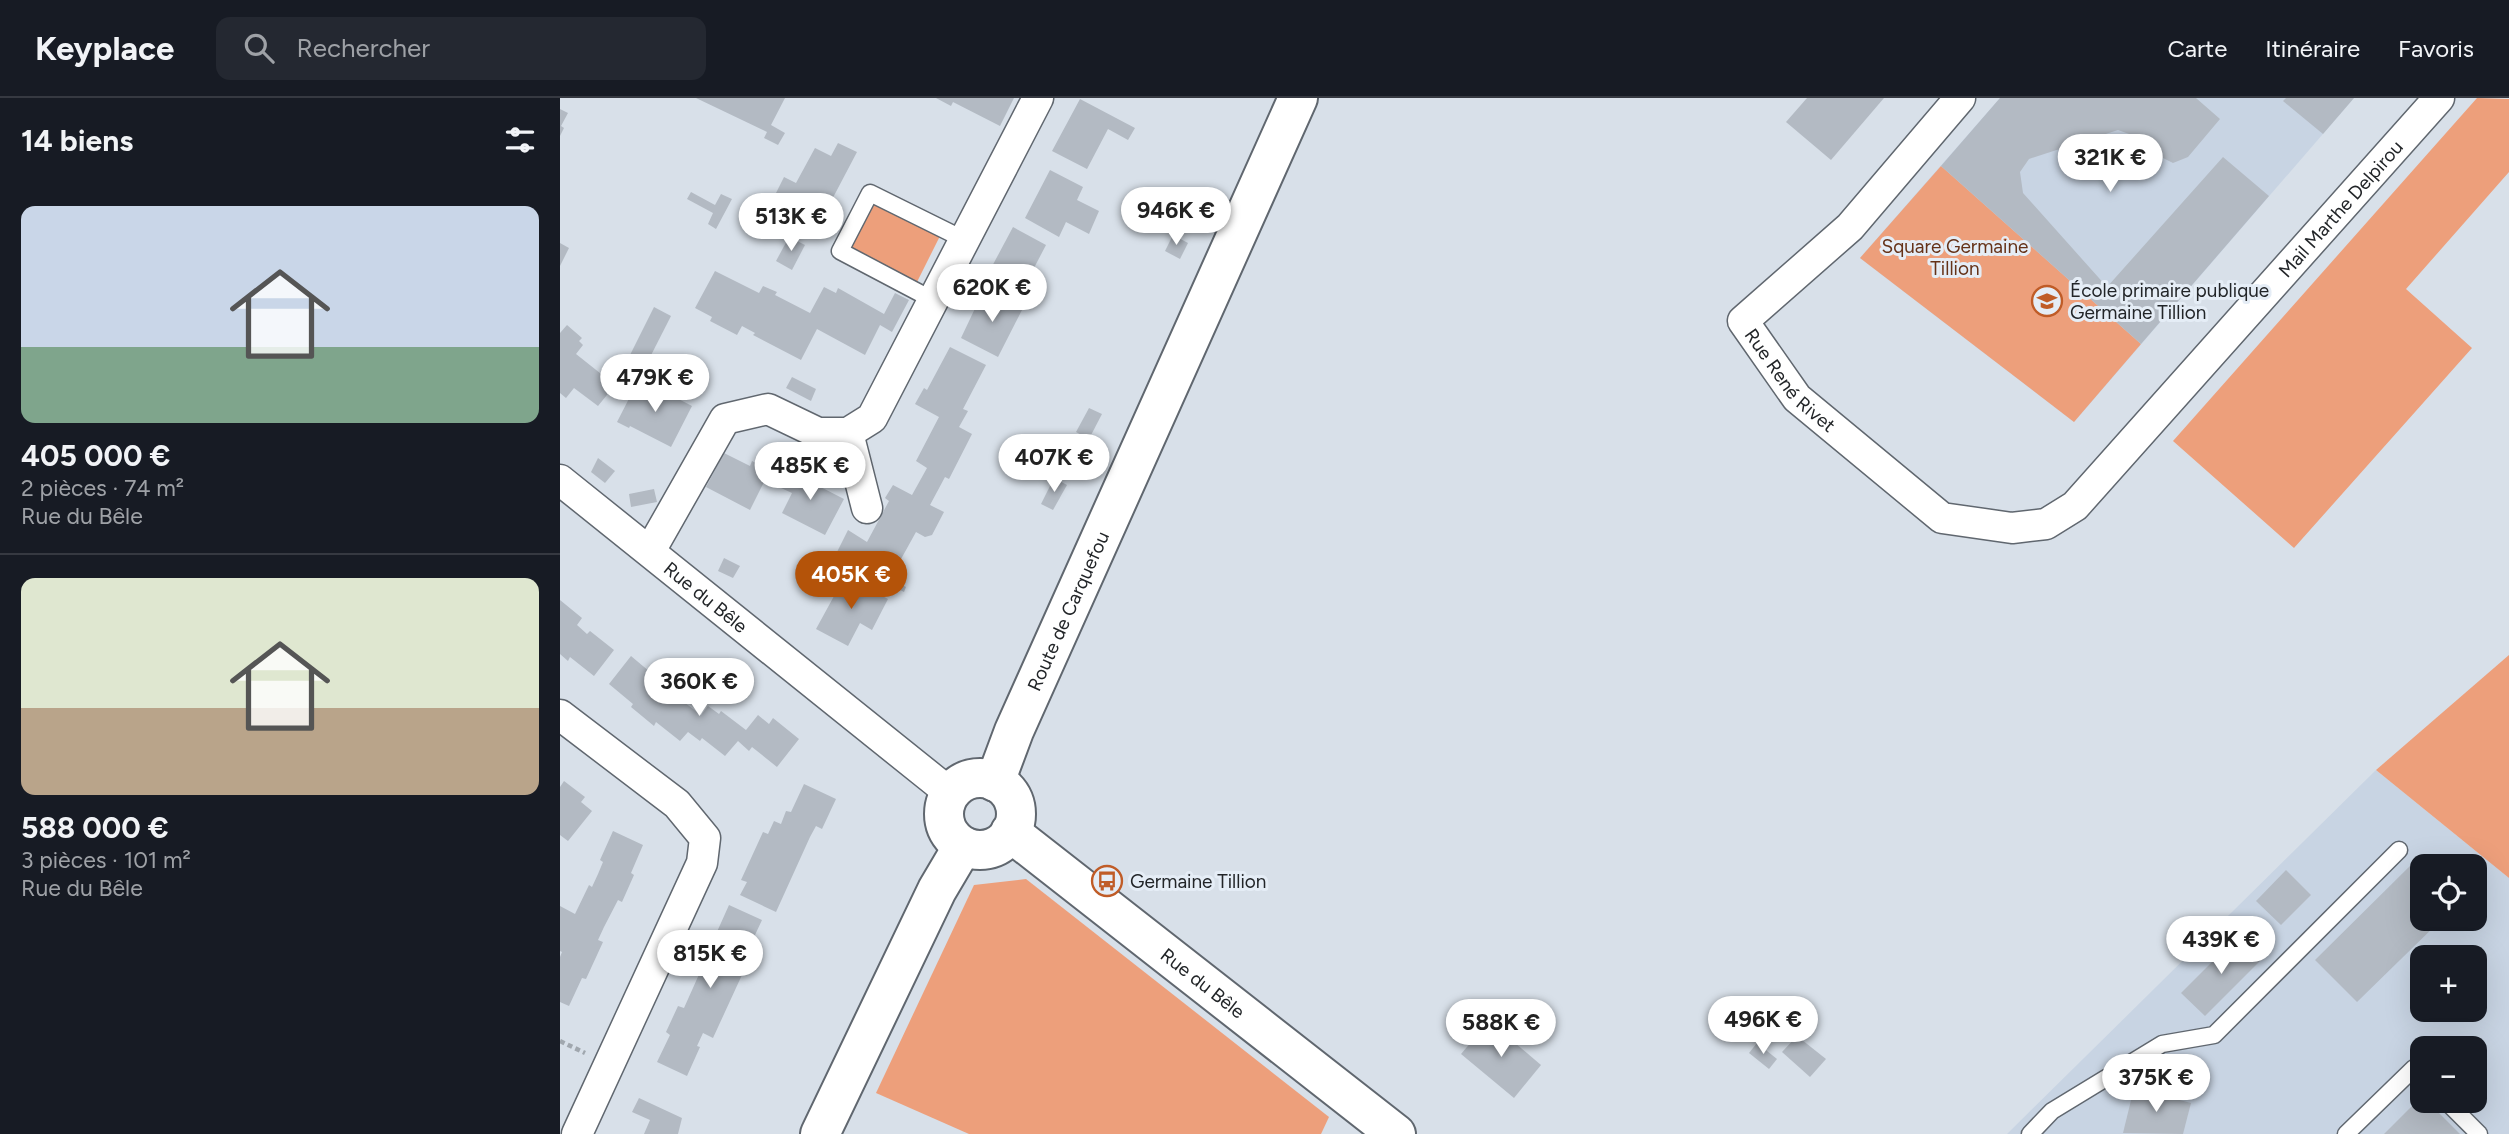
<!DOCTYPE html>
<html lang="fr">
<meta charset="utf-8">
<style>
:root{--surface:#171b24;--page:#242831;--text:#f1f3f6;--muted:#9ea1a6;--line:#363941;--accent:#b45309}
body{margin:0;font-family:Figtree,sans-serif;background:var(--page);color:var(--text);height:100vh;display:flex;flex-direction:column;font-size:26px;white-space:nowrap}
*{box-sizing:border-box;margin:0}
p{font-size:23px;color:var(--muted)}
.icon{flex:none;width:38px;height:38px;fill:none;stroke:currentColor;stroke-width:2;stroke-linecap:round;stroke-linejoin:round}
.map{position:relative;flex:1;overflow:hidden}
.drawer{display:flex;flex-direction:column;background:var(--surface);width:560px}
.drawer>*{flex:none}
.buttons{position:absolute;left:1850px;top:756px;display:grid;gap:14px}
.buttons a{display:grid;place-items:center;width:77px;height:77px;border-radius:14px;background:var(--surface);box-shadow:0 7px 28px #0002;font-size:35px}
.price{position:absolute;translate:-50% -60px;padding:0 16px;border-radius:24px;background:#fff;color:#222;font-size:23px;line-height:46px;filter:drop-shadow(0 2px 4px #0008)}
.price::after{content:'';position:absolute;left:50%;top:42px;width:21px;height:16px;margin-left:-10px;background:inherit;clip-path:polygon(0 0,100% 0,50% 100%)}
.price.on{background:var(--accent);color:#fff}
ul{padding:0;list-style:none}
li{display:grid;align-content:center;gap:14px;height:371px;padding:0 21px}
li+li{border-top:2px solid var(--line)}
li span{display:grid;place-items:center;height:217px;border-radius:14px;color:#555}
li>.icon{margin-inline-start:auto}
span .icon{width:126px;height:126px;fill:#fffc;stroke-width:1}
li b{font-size:30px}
h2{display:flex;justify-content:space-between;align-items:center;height:84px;padding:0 21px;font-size:30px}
header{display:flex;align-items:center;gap:42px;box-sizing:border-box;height:98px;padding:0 35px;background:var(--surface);border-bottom:2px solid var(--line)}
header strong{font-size:33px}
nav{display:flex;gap:38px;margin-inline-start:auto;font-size:24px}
.search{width:490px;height:63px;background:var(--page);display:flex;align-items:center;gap:18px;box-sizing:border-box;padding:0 24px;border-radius:14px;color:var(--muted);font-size:26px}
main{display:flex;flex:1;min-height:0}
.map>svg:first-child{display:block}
.built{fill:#c8d4e3;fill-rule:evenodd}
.green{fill:#ed9f7b}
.building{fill:#b3bac3}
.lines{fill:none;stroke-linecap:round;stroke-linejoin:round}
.service-casing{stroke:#60676f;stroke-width:19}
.minor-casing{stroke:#60676f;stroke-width:33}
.secondary-casing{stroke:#60676f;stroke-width:42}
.path{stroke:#a0a7ae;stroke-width:4.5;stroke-dasharray:5 3.5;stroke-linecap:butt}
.service{stroke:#fff;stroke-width:16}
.minor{stroke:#fff;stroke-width:30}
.secondary{stroke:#fff;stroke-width:38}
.labels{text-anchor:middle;stroke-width:6;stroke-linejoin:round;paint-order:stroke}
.street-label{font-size:19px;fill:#222528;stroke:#e5edf6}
.park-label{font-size:19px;fill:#653218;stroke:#e5edf6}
.poi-label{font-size:19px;fill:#222528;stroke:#e5edf6;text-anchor:start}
</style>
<header>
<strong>Keyplace</strong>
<div class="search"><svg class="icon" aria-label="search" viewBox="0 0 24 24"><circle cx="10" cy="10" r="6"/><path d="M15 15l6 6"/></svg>Rechercher</div>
<nav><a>Carte</a><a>Itinéraire</a><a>Favoris</a></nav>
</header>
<main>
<section class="drawer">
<h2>14 biens<svg class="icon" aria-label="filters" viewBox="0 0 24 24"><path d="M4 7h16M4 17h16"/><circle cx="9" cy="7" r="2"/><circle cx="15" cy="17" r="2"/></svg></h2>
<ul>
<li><span style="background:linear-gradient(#c9d6e8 65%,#7fa58c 0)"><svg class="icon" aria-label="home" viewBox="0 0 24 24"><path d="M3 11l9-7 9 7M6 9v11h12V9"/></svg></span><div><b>405 000 €</b><p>2 pièces · 74 m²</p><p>Rue du Bêle</p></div></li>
<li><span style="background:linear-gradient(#dfe7d0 60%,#b9a48a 0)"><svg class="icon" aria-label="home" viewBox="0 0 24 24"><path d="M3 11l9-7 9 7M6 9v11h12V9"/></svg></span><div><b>588 000 €</b><p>3 pièces · 101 m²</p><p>Rue du Bêle</p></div></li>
</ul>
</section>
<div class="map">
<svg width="1949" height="1036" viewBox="0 0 1949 1036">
<rect width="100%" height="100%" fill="#d8e0e9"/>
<!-- built -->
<g class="built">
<polygon points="1440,0 1794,0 1514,324 1300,160"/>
<path d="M1816,672L1949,780V1036H1447ZM1862,768H1914V821H1862ZM1862,859H1914V912H1862ZM1862,950H1914V1003H1862Z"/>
</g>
<!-- green -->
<g class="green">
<polygon points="1917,0 1949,1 1949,74 1846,191 1912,250 1734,450 1613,343"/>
<polygon points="1381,68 1581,246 1514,324 1300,160"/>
<polygon points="315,105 380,138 357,184 291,150"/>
<polygon points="1949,557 1949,780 1816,672"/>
<polygon points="466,781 769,1019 761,1036 409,1036 316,995 414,787"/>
</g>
<!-- building -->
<g class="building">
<polygon points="136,0 225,0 211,27 225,35 218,47 204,40 207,34"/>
<polygon points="376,0 454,0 440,28 393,4 391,8"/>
<polygon points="1247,0 1324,0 1271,62 1226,24"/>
<polygon points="1440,0 1636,0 1660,21 1628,59 1613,65 1597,57 1572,37 1558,32 1469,61 1460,74 1463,95 1547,189 1663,59 1709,98 1581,246 1381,68"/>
<polygon points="1726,0 1794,0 1763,36 1723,3"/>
<polygon points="520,1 575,30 568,42 548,31 527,71 492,53"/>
<polygon points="0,11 8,15 1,28 4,30 0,38"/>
<polygon points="278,45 297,54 257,130 222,111 224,109 212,103 224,79 236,85 255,50 271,58"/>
<polygon points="490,72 523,89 517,102 539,113 529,136 506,124 499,139 465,120"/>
<polygon points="131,94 155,107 161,96 172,101 156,131 148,126 153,115 127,101"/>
<polygon points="453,129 486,147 463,191 429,174"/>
<polygon points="613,137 628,145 620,161 605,153"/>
<polygon points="229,139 245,147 232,172 216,163"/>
<polygon points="0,145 9,150 0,168"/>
<polygon points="155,173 199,195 203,188 217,194 215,197 250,215 264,189 276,195 278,190 324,216 335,195 349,202 332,234 320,227 305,257 257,231 241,262 193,237 195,235 182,228 177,237 150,223 152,219 135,210"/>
<polygon points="429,193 463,210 438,259 401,240 419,202 423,205"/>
<polygon points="94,209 111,218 84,271 67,263"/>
<polygon points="7,227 22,240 19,243 23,247 16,256 55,287 38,308 14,290 6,300 0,295 0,235"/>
<polygon points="390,249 426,267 403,311 408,313 399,329 412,336 389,381 385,379 370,407 384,414 372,437 365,439 356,434 330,481 346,489 344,494 275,458 288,432 307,444 329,403 325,400 333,387 352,397 367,370 356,363 379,319 355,306 364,290 367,292"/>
<polygon points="232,279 256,291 251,303 226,290"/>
<polygon points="77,285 101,297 103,293 132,308 111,349 70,328 69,330 57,324"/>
<polygon points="529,310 542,316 529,341 516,334"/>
<polygon points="164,355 190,368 192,363 210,372 190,412 146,389"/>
<polygon points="38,360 55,373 45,385 31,374"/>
<polygon points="233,366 247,372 243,380 284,401 265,437 222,415 232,395 221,390"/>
<polygon points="494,380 507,387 493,412 481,406"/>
<polygon points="94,391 97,404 71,409 69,396"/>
<polygon points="164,460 180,468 173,480 158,473"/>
<polygon points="285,478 328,501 312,532 300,525 288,548 256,531"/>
<polygon points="0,502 22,520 17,527 27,536 30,533 54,552 34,578 10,559 8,563 0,556"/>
<polygon points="71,558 96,579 93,584 114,601 116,598 141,617 148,608 159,616 161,613 186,632 198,617 209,626 213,620 239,641 217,669 192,649 189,653 178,643 165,658 142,640 140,643 128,634 120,643 96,624 94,628 71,609 73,606 49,586"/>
<polygon points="4,683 25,699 21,704 32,713 8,743 0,737 0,689"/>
<polygon points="244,686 276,701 262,731 256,728 250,739 216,814 180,797 187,784 181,782 203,734 208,736 214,723 221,726 226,713 231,714"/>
<polygon points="53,733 83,747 71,775 74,777 62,804 58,802 44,829 38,842 43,844 26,881 22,880 9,908 0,904 0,859 2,854 0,853 0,808 15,816 29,787 32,789 38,776 43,764 40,762"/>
<polygon points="1851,767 1862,778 1862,821 1882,821 1797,904 1755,862"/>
<polygon points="1726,772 1751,797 1721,827 1696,803"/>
<polygon points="169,807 202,822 188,852 182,849 176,862 187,866 153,940 143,935 137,948 140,949 127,978 97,964 110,937 106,934 118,908 124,910 145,863 140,861 152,834 156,836"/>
<polygon points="1677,839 1701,862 1645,918 1621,895"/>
<polygon points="929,923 981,967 954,1000 901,956"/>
<polygon points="1237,938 1266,961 1250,979 1222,954"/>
<polygon points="1197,945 1217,961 1209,971 1189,955"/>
<polygon points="1574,990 1631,1005 1623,1036 1563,1035"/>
<polygon points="1862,998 1862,1003 1867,1003 1900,1036 1824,1036"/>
<polygon points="79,1000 122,1020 118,1036 84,1036 90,1022 72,1014"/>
</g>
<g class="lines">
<!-- service casing -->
<g class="service-casing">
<g id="service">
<polyline points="373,202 280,153 310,95 405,142"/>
<polyline points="1886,1003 1919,1036"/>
<polyline points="1470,1036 1492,1013 1602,946 1654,937 1839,752"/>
<polyline points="1786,1036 1854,970 1862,978"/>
</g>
</g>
<!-- minor casing -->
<g class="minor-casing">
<g id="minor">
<path id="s1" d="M1400,0L1290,129L1183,223L1237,300L1382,420L1452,430L1486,426L1515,408L1879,0"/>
<polyline points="288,335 307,410"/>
<path id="s2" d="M0,382L390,695"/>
<polyline points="90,453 165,321 208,311 258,335 288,335 312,320 478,0"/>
<polyline points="0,617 117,706 145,740 142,765 17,1036"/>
</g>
</g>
<!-- secondary casing -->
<g class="secondary-casing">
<g id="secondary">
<circle cx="420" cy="716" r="36"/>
<path id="s3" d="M435,684L454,633L738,0"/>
<path id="s4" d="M450,734L836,1036"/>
<polyline points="260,1036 377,792 403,748"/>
</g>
</g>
<!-- path -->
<polyline class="path" points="0,943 25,955"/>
<!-- service -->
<use href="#service" class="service"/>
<!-- minor -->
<use href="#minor" class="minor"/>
<!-- secondary -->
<use href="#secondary" class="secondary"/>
</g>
<!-- icons -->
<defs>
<g id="school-ring" transform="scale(1.575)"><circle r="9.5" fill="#e5edf6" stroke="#c05c27" stroke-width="1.5"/><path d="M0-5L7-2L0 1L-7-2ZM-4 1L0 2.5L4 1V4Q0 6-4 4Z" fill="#c05c27"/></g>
<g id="bus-ring" transform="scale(1.575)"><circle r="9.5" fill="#e5edf6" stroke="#c05c27" stroke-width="1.5"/><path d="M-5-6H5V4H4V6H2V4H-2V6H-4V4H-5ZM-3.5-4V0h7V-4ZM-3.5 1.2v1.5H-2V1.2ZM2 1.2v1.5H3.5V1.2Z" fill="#c05c27"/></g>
</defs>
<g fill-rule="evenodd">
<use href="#school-ring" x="1487" y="203"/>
<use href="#bus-ring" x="547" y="783"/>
</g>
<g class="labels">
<!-- street labels -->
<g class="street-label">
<text dy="7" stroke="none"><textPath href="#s1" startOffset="1132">Mail Marthe Delpirou</textPath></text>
<text dy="7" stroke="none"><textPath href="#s1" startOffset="388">Rue René Rivet</textPath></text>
<text dy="7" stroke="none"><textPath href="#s2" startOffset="187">Rue du Bêle</textPath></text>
<text dy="7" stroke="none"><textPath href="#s3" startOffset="186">Route de Carquefou</textPath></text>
<text dy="7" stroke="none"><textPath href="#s4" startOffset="245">Rue du Bêle</textPath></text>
</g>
<!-- park labels -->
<g class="park-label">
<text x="1395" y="155">Square Germaine<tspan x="1395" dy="22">Tillion</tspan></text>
</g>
<!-- poi labels -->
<g class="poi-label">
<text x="1510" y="199">École primaire publique<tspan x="1510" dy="22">Germaine Tillion</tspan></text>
<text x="570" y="790">Germaine Tillion</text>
</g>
</g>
</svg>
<div class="buttons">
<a><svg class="icon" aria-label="locate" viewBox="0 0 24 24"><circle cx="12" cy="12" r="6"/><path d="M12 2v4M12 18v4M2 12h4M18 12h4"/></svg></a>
<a>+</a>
<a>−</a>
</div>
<b class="price" style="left:1550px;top:96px">321K €</b>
<b class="price" style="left:616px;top:149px">946K €</b>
<b class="price" style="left:231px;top:155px">513K €</b>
<b class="price" style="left:432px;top:226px">620K €</b>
<b class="price" style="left:95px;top:316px">479K €</b>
<b class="price" style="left:494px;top:396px">407K €</b>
<b class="price" style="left:250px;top:404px">485K €</b>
<b class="price on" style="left:291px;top:513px">405K €</b>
<b class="price" style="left:139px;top:620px">360K €</b>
<b class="price" style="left:1661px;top:878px">439K €</b>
<b class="price" style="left:150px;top:892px">815K €</b>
<b class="price" style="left:1203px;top:958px">496K €</b>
<b class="price" style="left:941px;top:961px">588K €</b>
<b class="price" style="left:1596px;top:1016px">375K €</b>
</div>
</main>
